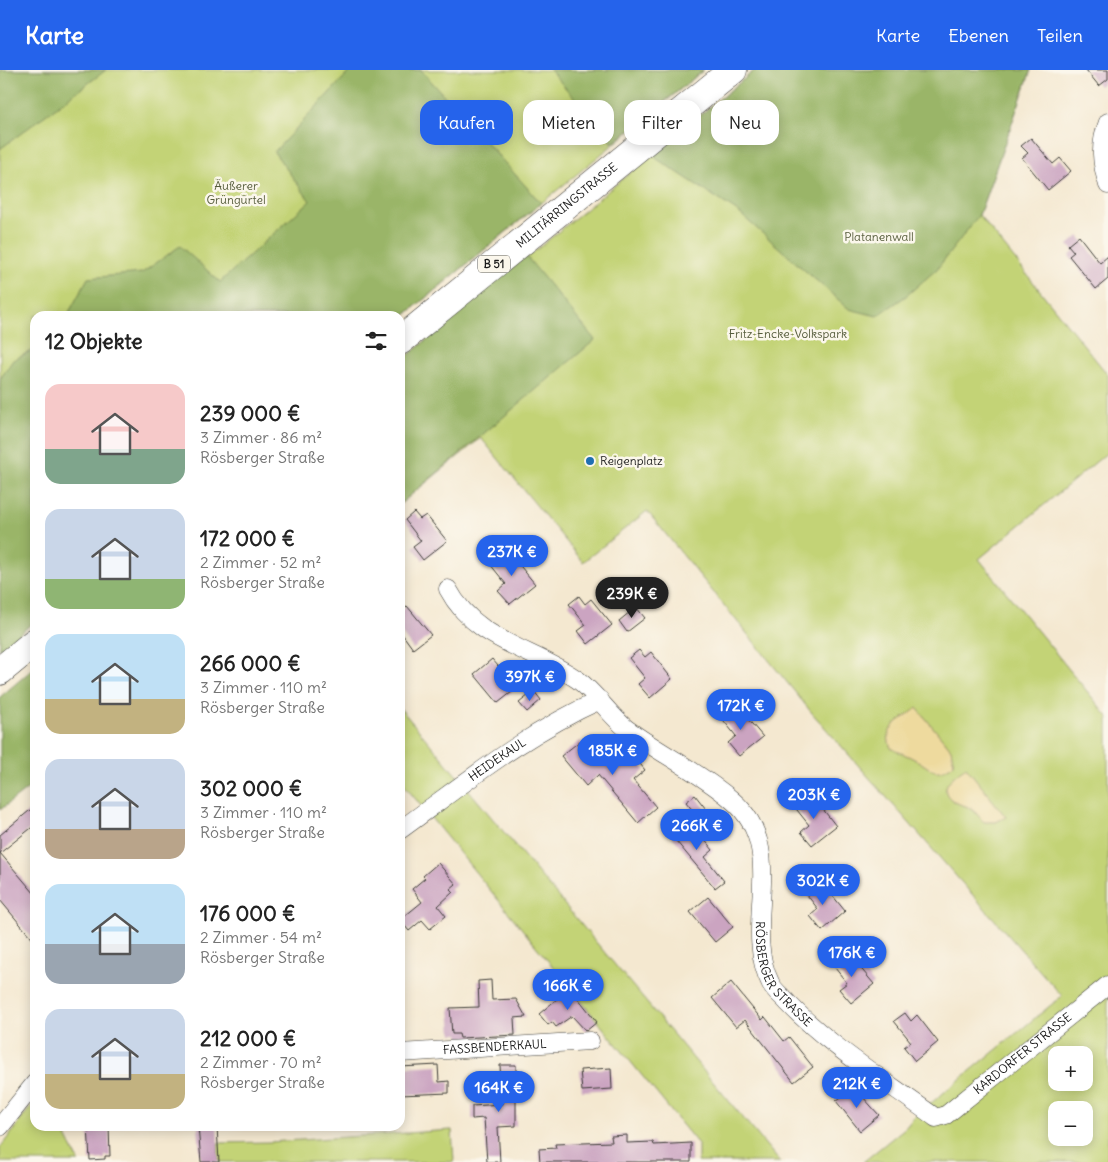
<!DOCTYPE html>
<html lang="de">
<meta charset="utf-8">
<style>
:root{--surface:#fff;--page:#f6f6f6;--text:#222;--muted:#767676;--accent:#2563eb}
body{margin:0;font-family:Delius,sans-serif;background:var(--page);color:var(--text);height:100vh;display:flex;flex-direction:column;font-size:19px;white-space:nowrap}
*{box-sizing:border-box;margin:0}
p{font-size:16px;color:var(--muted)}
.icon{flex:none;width:28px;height:28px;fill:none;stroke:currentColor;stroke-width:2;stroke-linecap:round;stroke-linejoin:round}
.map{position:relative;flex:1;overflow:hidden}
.panel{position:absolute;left:30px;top:241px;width:375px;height:820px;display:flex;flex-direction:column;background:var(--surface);border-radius:15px;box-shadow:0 2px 12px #0003}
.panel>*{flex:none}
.guide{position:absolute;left:420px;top:30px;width:475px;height:45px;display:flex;gap:10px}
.controls{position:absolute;left:1048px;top:976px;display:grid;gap:10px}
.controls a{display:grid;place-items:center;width:45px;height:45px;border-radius:10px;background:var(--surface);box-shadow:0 2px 12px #0003;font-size:25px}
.price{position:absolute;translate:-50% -42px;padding:0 11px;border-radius:18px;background:var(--accent);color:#fff;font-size:16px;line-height:32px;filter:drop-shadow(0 1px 2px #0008)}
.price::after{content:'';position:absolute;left:50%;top:30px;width:15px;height:11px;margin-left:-8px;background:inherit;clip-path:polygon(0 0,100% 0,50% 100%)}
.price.selected{background:#222;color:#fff}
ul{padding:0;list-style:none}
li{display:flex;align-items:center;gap:15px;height:125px;padding:0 15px}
li span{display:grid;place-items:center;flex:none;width:140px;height:100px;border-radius:15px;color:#555}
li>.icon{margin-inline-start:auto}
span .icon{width:60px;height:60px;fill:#fffc;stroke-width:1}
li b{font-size:21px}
h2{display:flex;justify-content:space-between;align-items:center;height:60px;padding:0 15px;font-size:21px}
.tag{padding:0 18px;border-radius:15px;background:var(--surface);box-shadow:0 2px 12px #0003;font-size:18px;line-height:45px}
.tag.selected{background:var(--accent);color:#fff}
header{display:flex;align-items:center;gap:30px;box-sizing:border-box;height:70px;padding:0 25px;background:var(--accent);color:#fff}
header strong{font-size:24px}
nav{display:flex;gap:28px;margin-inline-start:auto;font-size:18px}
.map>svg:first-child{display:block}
.green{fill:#c3d376;stroke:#707849;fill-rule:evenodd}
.forest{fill:#9ab567;stroke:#5b6842}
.sand{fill:#eeda9e;stroke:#857b5d}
.building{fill:#cba4c1}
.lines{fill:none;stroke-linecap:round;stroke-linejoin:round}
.street-casing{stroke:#3c3b37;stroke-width:19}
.primary-casing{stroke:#3c3b37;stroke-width:29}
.street{stroke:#fff;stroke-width:18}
.primary{stroke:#fff;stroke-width:28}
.poi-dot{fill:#1f6fb2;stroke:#fbf7ec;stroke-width:2}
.labels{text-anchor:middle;stroke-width:5;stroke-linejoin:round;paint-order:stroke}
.shield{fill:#fbf7ec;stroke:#5f5e5a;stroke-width:1}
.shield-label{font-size:11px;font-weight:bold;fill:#1c1c1c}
.park-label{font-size:12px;fill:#565c3c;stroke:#fbf7ec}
.street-label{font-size:12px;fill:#1c1c1c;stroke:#fbf7ec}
.poi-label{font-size:12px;fill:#1c1c1c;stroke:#fbf7ec;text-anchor:start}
</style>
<header>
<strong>Karte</strong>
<nav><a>Karte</a><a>Ebenen</a><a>Teilen</a></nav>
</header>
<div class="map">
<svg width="1108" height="1092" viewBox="0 0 1108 1092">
<rect width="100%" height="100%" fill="#fbf7ec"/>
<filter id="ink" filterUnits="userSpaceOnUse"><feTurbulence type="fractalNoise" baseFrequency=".02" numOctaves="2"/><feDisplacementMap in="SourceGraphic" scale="10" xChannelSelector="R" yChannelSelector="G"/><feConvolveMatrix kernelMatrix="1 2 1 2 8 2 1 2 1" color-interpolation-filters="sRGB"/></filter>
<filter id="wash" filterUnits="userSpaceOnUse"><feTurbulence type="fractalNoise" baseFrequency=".0096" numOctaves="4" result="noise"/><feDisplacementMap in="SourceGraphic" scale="20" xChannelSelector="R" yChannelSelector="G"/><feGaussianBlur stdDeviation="1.12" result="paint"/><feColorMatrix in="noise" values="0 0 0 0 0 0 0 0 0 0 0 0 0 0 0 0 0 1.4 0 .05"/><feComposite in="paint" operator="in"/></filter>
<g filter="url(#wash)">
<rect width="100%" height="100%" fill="#f4e8d0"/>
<!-- green -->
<g class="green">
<polygon points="0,0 704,0 400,249 400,246 35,246 35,551 0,580"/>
<path d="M755,0H1031L979,145L1108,305V382L979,489L1108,647V1092H863L906,1057L914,1047L1062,926L812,643L647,441L583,492L481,368L400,434V292ZM1056,985H1084V1012H1056ZM1056,1040H1084V1068H1056Z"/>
<polygon points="400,638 780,1092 698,1092 698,1074 400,710"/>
<polygon points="35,1031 35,1056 61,1056 79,1092 0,1092 0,1078"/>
<polygon points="452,1060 454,1092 219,1092 218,1073 269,1072"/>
</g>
<!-- forest -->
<g class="forest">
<polygon points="0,0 106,0 0,79"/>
<polygon points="351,0 421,0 541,133 400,249 400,246 67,246 88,208 142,203 180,176 220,212 310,131 274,82"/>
<polygon points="550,0 704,0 613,73"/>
<polygon points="755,0 1031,0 979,145 937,199 906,226 877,246 849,239 738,142 651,85"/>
<polygon points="526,186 595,270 400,434 400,292"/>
<polygon points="35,279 35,551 0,580 0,309 13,290"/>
<polygon points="35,597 35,713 0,740 0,627"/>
</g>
<!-- sand -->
<g class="sand">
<path d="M917,638L951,679L954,694C934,708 933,699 916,690C908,685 899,683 891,678C881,656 903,650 917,638Z"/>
<path d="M966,697L1006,747L996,752H984C979,748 976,741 970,738C965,735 960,735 955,732C933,719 955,705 966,697Z"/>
</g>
<g id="blocks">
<!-- building -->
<g class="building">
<polygon points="1086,0 1108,0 1108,9 1099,16"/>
<polygon points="1031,68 1053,94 1060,88 1071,101 1048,120 1022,88 1028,83 1021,76"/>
<polygon points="1079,166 1100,193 1108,186 1108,209 1096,219 1069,186 1074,182 1068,175"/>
<polygon points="414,442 420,449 426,445 447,471 423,490 413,477 421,471 405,450"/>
<polygon points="507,480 535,514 510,534 498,521 506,514 490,494"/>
<polygon points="579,526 585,534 591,529 612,555 588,574 578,561 586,555 569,534"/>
<polygon points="407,536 431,565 413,579 400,561 400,541"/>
<polygon points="636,537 645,548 627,562 619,551"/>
<polygon points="639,580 645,587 651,582 672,609 650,628 638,614 645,608 629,588"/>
<polygon points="492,589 517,618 498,633 474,604"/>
<polygon points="534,621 541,630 527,642 519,633"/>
<polygon points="730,638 736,645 741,641 763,667 739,686 728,673 736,666 720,646"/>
<polygon points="580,671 598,693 623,673 645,700 633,710 656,737 638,753 598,705 586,716 561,686"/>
<polygon points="695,725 706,739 697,746 686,732"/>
<polygon points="803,727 809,734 815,729 836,756 812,775 801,762 809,755 793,735"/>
<polygon points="35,736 35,755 0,783 35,824 35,872 0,830 0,765"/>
<polygon points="689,751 713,780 705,787 724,811 715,818 671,765"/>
<polygon points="438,793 456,814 450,819 453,822 438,836 446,846 430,859 422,850 409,861 400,850 422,832 412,819 425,808 423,806"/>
<polygon points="813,811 819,819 824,815 845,841 822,861 810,846 818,839 803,820"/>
<polygon points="708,827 733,857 715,872 690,842"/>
<polygon points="841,885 847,892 852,888 874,914 851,933 839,919 847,913 831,893"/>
<polygon points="491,910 492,930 516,929 526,947 514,948 515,965 460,968 459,964 452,964 450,938 479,937 478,911"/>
<polygon points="731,912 762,950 765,947 784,971 789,967 813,997 794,1012 745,950 736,957 712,928"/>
<polygon points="570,918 597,952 586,961 572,946 556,957 552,952 548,955 539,944"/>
<polygon points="905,943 911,951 917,945 938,972 915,991 904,977 911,972 894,951"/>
<polygon points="438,995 439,1012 449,1011 449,1023 400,1025 400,997"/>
<polygon points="500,995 516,995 516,1056 498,1057 500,1092 487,1092 484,1048 472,1049 472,1036 502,1034"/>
<polygon points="611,998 612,1019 582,1021 580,1000"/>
<polygon points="854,1017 879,1045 860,1061 836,1031"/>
<polygon points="88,1056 109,1056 110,1086 105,1086 105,1089 90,1090"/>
<polygon points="198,1056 217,1056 219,1092 201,1092"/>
<polygon points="627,1065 627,1073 653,1072 654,1075 691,1073 691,1092 540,1092 539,1079 556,1078 555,1074 612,1072 611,1066"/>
</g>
</g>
</g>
<g filter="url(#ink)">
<use href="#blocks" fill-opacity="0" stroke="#3c3b37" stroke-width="1"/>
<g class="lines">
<!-- street casing -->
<g class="street-casing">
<g id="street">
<path d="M1108,52C1099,75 1101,93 1108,115"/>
<path id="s1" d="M448,519C476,572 533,578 578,610C597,624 609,645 627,659C661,684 701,703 732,730C790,779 741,854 770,912C773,920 782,926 787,932C830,977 886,1011 936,1048L946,1045L1108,915"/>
<path id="s2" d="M400,760C465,713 526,663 600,630"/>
<path id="s3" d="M400,983L590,971"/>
<polyline points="0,1057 35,1013"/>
</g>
</g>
<!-- primary casing -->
<g class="primary-casing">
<g id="primary">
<path id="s4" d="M400,271L733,0"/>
<polyline points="0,601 35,572"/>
</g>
</g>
<!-- street -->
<use href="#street" class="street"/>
<!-- primary -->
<use href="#primary" class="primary"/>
</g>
</g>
<!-- markers -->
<circle class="poi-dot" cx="590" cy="391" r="5"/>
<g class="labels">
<!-- shield labels -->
<rect class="shield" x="478" y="185.5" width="32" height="17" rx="4"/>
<g class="shield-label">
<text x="494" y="198">B 51</text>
</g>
<!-- park labels -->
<g class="park-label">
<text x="236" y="120">Äußerer<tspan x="236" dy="14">Grüngürtel</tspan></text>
<text x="879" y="171">Platanenwall</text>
<text x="788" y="268">Fritz-Encke-Volkspark</text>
</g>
<!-- street labels -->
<g class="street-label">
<text dy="4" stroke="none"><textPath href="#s4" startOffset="215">MILITÄRRINGSTRASSE</textPath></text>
<text dy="4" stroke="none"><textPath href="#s2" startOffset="120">HEIDEKAUL</textPath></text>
<text dy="4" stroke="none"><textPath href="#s1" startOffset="548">RÖSBERGER STRASSE</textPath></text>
<text dy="4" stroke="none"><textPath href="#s3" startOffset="95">FASSBENDERKAUL</textPath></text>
<text dy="4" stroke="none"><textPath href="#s1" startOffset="874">KARDORFER STRASSE</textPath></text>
</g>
<!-- poi labels -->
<g class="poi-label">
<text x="600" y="395">Reigenplatz</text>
</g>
</g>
</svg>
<div class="controls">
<a>+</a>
<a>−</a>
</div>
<b class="price" style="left:512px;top:507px">237K €</b>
<b class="price selected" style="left:632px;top:549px">239K €</b>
<b class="price" style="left:530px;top:632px">397K €</b>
<b class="price" style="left:741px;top:661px">172K €</b>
<b class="price" style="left:613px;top:706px">185K €</b>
<b class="price" style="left:814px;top:750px">203K €</b>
<b class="price" style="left:697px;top:781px">266K €</b>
<b class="price" style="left:823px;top:836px">302K €</b>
<b class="price" style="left:852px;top:908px">176K €</b>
<b class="price" style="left:568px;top:941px">166K €</b>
<b class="price" style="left:857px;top:1039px">212K €</b>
<b class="price" style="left:499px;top:1043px">164K €</b>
<div class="guide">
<a class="tag selected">Kaufen</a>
<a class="tag">Mieten</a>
<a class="tag">Filter</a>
<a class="tag">Neu</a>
</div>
<section class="panel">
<h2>12 Objekte<svg class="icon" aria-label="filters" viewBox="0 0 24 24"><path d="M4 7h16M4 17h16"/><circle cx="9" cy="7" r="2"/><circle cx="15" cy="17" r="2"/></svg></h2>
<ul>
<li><span style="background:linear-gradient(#f6c9c9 65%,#7fa58c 0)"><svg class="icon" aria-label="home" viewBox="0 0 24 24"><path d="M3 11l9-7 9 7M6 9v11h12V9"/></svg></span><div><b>239 000 €</b><p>3 Zimmer · 86 m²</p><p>Rösberger Straße</p></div></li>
<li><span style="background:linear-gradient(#c9d6e8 70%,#8fb573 0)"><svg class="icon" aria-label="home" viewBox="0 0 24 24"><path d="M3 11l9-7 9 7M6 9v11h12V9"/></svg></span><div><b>172 000 €</b><p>2 Zimmer · 52 m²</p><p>Rösberger Straße</p></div></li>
<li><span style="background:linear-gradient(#bfe0f5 65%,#c2b280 0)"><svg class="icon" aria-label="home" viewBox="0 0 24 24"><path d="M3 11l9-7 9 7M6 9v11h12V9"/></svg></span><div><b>266 000 €</b><p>3 Zimmer · 110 m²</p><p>Rösberger Straße</p></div></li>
<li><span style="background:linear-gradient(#c9d6e8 70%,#b9a48a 0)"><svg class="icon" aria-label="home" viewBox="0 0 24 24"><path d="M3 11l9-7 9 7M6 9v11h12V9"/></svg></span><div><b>302 000 €</b><p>3 Zimmer · 110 m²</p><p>Rösberger Straße</p></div></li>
<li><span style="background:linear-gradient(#bfe0f5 60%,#9aa5b1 0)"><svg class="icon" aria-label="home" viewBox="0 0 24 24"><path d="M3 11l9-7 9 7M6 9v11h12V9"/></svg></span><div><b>176 000 €</b><p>2 Zimmer · 54 m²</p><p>Rösberger Straße</p></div></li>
<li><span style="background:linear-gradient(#c9d6e8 65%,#c2b280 0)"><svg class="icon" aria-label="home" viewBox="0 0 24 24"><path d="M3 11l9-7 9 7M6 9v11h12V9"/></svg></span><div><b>212 000 €</b><p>2 Zimmer · 70 m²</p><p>Rösberger Straße</p></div></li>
</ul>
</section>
</div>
